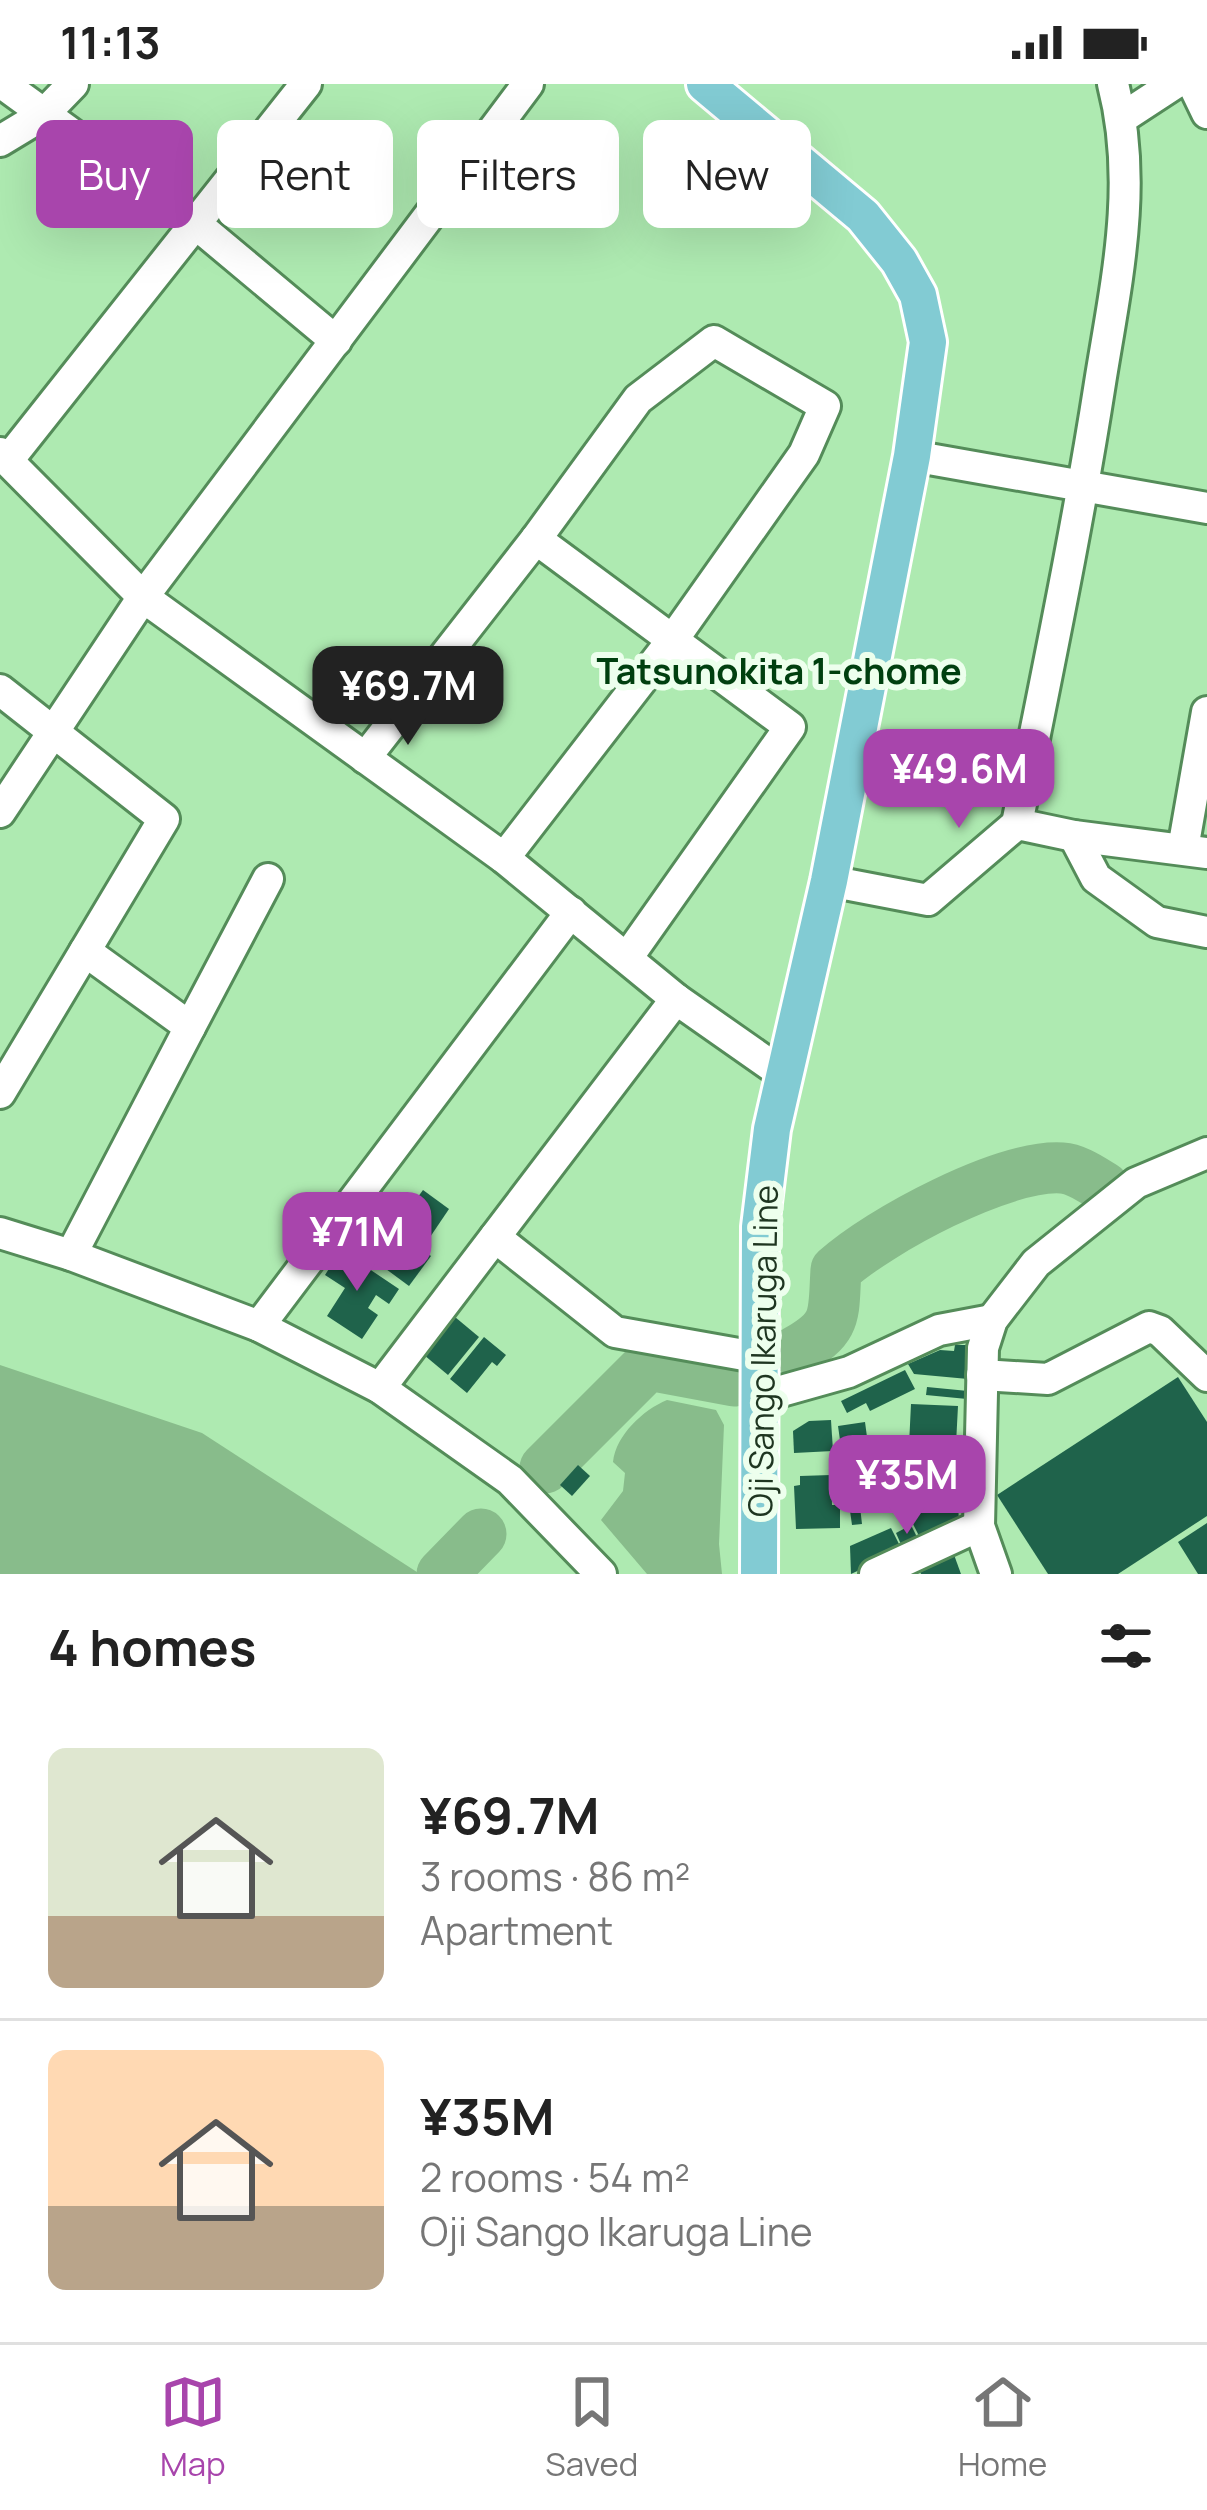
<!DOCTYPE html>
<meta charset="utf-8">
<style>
:root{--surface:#fff;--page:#f2f2f2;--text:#222;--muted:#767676;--line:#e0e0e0;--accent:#a845ac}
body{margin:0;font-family:Manrope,sans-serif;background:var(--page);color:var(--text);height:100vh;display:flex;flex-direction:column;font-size:45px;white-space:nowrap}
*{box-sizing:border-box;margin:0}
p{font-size:39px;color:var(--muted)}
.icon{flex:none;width:66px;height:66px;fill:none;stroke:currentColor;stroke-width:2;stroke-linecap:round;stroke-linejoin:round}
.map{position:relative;height:1490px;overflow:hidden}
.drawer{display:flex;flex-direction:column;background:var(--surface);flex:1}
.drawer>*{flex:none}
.hud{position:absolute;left:36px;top:36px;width:1137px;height:108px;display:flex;gap:24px}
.price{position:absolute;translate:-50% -102px;padding:0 27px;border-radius:24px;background:var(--accent);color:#fff;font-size:39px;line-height:78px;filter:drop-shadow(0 3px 6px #0008)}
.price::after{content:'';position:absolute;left:50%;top:72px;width:36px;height:27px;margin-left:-18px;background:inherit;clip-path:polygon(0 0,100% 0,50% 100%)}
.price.on{background:#222;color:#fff}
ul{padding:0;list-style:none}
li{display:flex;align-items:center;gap:36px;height:300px;padding:0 48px}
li+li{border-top:3px solid var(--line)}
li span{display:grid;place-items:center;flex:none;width:336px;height:240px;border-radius:18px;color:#555}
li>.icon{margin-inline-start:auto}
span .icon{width:144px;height:144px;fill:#fffc;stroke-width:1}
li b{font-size:51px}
h2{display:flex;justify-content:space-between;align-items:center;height:144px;padding:0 48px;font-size:51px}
.pill{padding:0 42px;border-radius:18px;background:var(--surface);box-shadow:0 12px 48px #0002;font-size:42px;line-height:108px}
.pill.on{background:var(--accent);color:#fff}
.status{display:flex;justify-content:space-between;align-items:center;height:84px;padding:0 60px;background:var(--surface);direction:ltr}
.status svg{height:33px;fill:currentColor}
.dock{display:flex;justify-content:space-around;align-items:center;height:168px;border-top:3px solid var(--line);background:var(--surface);font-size:33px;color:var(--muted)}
.dock a{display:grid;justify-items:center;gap:6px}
.dock .on{color:var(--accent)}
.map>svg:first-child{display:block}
.water{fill:#88bc8b}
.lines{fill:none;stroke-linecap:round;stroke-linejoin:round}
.river{stroke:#88bc8b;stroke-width:51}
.building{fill:#1f634b}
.minor-casing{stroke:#548c59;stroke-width:36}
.major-casing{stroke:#fff;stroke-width:42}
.minor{stroke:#fff;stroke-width:30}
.major{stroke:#82cbd3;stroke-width:36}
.labels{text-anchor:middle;stroke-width:12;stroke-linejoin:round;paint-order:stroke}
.street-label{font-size:33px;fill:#1e3520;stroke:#edffed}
.neighbourhood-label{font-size:36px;font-weight:bold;fill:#003f0f;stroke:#edffed}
</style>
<div class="status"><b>11:13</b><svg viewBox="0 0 49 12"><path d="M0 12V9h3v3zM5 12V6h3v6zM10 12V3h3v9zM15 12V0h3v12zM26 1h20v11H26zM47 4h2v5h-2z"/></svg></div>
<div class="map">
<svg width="1207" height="1490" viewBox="0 0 1207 1490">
<rect width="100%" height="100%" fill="#aeeab1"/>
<!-- water -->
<g class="water">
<polygon points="0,1281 202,1349 420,1490 0,1490"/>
<path d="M667,1316L716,1326L724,1341L719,1460L722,1490H647L601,1436L623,1407L625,1389L613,1378C616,1351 643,1326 667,1316Z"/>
</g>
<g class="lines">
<!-- river -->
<g class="river">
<path d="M796,1267C839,1243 833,1231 836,1186C879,1147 1004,1080 1062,1084C1077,1085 1092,1096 1104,1103"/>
<polyline points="545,1384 648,1281 734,1297"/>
<polyline points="442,1490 481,1450"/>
</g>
</g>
<!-- building -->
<g class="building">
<polygon points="423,1106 449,1125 424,1162 397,1142"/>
<polygon points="393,1144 431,1172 409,1202 371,1174"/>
<polygon points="341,1166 399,1205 389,1220 376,1211 368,1224 378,1231 362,1255 327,1232 345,1204 325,1191"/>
<polygon points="455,1233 479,1253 448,1291 424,1271"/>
<polygon points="484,1253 506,1271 497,1282 492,1278 467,1309 450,1295"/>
<polygon points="955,1261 971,1261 968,1295 914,1290 908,1280 940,1266 954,1267"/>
<polygon points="905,1286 915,1305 870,1327 866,1319 847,1329 841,1317"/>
<polygon points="1178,1293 1207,1338 1207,1432 1118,1490 1048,1490 997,1411"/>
<polygon points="927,1303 968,1307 967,1315 926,1311"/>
<polygon points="911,1320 958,1322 955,1379 917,1377 917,1382 903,1382 904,1361 909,1361"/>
<polygon points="831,1336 833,1367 794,1369 793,1347 809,1337"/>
<polygon points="865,1338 872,1390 862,1392 865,1413 859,1414 862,1440 852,1441 838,1342"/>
<polygon points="578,1381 590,1392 572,1412 560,1401"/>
<polygon points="956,1382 959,1438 921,1456 913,1440 910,1410 902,1412 900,1391"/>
<polygon points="831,1391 832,1421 840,1421 840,1444 796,1445 794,1402 800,1401 800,1392"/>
<polygon points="1207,1439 1207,1490 1198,1490 1178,1458"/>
<polygon points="911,1441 919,1457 903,1465 896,1449"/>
<polygon points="891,1444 902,1466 851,1490 850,1462"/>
<polygon points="953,1468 961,1490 921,1490 917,1481"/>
</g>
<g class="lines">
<!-- minor casing -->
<g class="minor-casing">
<g id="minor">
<polyline points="3,0 196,140 336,257"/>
<polyline points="1193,0 1207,29"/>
<polyline points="1122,34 1174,0"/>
<polyline points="0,57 43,31 73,0"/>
<polyline points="0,369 143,513 504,774 676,915 783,990"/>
<polyline points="912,372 1207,424"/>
<polyline points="9,375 306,0"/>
<polyline points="536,455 790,643 627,874"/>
<polyline points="0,606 164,735 0,1009"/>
<polyline points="365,674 536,455 638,315 714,257 825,322 804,370 674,554 504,774"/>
<polyline points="0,728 143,513 528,0"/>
<path d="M1017,740C1046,593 1077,447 1100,299C1116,199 1139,100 1113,0"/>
<polyline points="1074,752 1096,794 1157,838 1207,848"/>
<polyline points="1183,765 1207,628"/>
<polyline points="829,797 928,816 1017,740 1074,752 1207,769"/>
<polyline points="190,943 268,795"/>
<polyline points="0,1149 71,1171 259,1242 380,1304 510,1396 601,1490"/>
<polyline points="495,1153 615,1248 761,1274"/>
<polyline points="71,1171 190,943 85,867"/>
<polyline points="259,1242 571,828"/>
<polyline points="982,1291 1048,1295 1149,1243 1160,1247 1207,1292"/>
<polyline points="380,1304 676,915"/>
<polyline points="760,1313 849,1288 939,1246 992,1236"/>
<polyline points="875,1490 979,1442"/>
<polyline points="996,1490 979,1442 983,1264 992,1236 1036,1179 1136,1099 1207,1069"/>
</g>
</g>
<!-- major casing -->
<g class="major-casing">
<polyline id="major" points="705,0 863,132 899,177 918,211 928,258 912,372 829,797 772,1045 760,1143 759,1490"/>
</g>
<!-- minor -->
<use href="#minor" class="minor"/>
<!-- major -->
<use href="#major" class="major"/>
</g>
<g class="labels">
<!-- street labels -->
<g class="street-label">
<text transform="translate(763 1267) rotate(-89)" y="12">Oji Sango Ikaruga Line</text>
</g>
<!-- neighbourhood labels -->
<g class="neighbourhood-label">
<text x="779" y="600">Tatsunokita 1-chome</text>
</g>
</g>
</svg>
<b class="price on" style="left:408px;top:664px">¥69.7M</b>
<b class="price" style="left:959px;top:747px">¥49.6M</b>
<b class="price" style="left:357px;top:1210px">¥71M</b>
<b class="price" style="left:907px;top:1453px">¥35M</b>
<div class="hud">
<a class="pill on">Buy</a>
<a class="pill">Rent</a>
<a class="pill">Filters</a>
<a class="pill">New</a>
</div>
</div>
<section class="drawer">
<h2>4 homes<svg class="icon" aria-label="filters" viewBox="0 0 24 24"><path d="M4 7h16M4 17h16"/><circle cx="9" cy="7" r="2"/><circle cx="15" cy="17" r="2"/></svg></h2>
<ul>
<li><span style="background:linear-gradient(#dfe7d0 70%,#b9a48a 0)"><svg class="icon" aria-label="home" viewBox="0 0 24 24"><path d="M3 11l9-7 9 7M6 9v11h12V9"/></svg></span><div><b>¥69.7M</b><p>3 rooms · 86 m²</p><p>Apartment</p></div></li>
<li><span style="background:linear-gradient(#ffd9b3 65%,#b9a48a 0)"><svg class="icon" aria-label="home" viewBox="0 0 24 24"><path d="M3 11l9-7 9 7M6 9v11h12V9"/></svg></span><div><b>¥35M</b><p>2 rooms · 54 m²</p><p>Oji Sango Ikaruga Line</p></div></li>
</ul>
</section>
<nav class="dock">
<a class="on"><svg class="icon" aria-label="map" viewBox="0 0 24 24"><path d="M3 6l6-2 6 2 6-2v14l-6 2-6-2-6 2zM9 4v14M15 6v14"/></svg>Map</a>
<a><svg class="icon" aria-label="saved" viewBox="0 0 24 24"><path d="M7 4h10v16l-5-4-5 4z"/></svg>Saved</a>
<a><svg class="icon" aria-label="home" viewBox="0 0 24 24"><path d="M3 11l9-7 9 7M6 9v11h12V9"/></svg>Home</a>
</nav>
